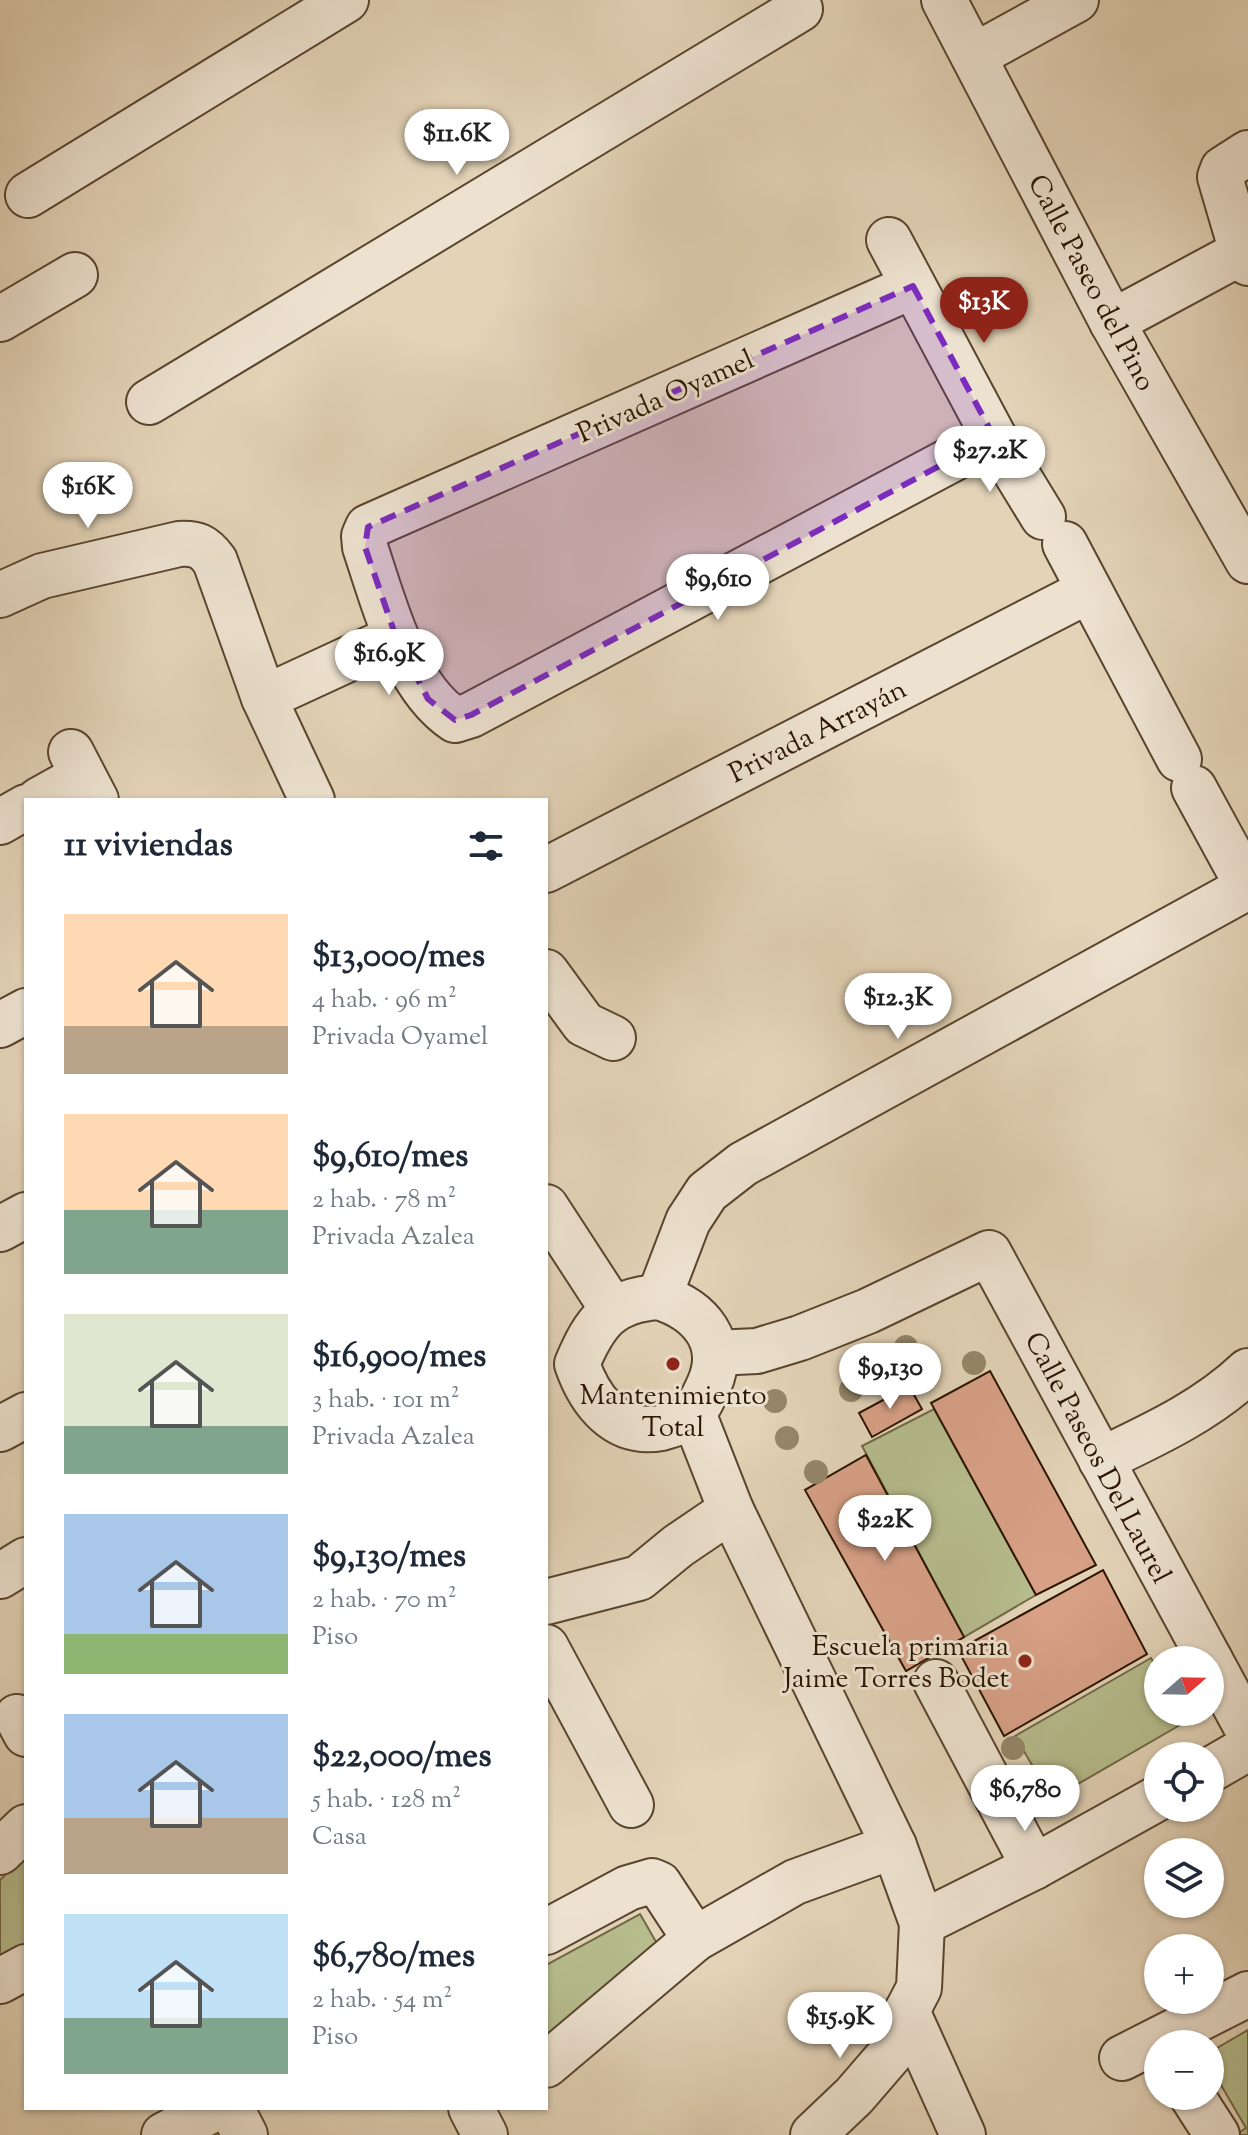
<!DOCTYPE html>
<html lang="es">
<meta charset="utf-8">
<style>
:root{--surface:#fff;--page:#f6f6f7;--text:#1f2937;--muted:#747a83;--accent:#8f2418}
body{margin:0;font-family:"Sorts Mill Goudy",serif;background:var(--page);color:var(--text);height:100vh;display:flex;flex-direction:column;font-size:30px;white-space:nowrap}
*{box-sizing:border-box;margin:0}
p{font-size:26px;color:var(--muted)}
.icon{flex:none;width:44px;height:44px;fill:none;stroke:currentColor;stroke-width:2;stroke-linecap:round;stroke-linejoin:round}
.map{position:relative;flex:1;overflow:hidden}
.drawer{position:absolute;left:24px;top:798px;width:524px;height:1312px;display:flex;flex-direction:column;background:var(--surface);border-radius:0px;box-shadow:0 2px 6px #0004}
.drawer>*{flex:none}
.needle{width:52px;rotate:70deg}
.tools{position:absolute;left:1144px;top:1646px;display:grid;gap:16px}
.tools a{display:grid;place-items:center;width:80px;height:80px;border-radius:50%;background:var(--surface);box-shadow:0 2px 6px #0004;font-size:40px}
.price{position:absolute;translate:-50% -68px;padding:0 18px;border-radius:28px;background:#fff;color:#222;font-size:26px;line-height:52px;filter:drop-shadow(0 2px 4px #0008)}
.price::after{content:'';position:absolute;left:50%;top:48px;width:24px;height:18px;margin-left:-12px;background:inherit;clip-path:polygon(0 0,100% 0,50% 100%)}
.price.selected{background:var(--accent);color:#fff}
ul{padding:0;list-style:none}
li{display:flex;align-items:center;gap:24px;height:200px;padding:0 40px}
li span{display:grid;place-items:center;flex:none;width:224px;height:160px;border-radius:0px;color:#555}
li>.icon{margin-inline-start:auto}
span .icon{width:96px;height:96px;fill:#fffc;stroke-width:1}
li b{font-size:34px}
h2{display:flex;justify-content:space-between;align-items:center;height:96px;padding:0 40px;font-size:34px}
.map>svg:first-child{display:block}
.green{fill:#b6bc8d;stroke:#706946;stroke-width:2}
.building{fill:#d8a187;stroke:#2b1600;stroke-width:2}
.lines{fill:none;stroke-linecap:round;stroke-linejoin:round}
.minor-casing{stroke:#59452e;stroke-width:48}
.path{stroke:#2b1600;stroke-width:5;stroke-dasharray:2 4;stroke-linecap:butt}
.minor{stroke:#ede2d0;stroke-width:44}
.tree{fill:#958769}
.marked{fill:#7b2cbf;fill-opacity:0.2;stroke:#7b2cbf;stroke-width:6;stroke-dasharray:16 10;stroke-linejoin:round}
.poi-dot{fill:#8f2418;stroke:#ede2d0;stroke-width:3}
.labels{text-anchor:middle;stroke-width:6;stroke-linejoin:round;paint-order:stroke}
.street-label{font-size:28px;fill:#2b1600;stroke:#ede2d0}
.poi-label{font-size:28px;fill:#2b1600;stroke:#ede2d0}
</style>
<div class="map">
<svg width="1248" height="2135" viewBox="0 0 1248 2135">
<rect width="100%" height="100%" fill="#e3d3b7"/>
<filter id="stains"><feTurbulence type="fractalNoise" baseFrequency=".0025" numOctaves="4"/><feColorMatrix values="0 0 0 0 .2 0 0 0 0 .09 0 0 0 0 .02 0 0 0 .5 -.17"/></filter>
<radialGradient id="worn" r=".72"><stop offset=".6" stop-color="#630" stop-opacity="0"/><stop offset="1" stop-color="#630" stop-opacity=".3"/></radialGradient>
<!-- green -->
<g class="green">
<polygon points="934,1409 1036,1595 964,1637 862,1446"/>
<polygon points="1151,1658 1158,1670 1158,1712 1182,1712 1187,1721 1052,1799 1015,1736"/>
<polygon points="26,1855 26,1959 0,1974 0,1880"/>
<polygon points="640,1914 659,1947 546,2039 546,1965"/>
<polygon points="1248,2030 1248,2135 1235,2135 1246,2128 1214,2073 1210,2075 1210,2052"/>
</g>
<!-- building -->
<g class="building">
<polygon points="990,1371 1096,1565 1036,1595 931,1403"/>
<polygon points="909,1386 922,1409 872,1437 859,1413"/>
<polygon points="866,1455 964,1637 906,1671 805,1490"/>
<polygon points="1103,1570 1147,1654 1004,1736 958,1650"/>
</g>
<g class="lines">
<!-- minor casing -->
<g class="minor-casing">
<g id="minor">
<polyline points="944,0 1112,322 1248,561"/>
<polyline points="974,56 1076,0"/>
<polyline points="1248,153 1223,169 1220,177 1242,252 1248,263"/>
<polyline points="28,195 346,0"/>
<polyline points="889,240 994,437 1043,517"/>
<path d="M913,286L368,527L364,536L365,547C384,603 404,686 455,720L471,715L994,437"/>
<polyline points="0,319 75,275"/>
<polyline points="1112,322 1242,252"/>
<polyline points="149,402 800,9"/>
<polyline points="1065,544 1179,759"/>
<path d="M0,595L42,576L179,544C197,543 204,546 215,561L264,698L312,800"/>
<polyline points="264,698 396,637"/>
<polyline points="71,752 96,800"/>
<polyline points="39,800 82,776"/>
<polyline points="0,822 26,807"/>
<polyline points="546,870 1088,591"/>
<polyline points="546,972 584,1024 613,1038"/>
<polyline points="0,1025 26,1011"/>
<polyline points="546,1207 613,1310"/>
<polyline points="0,1229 26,1215"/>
<polyline points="659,1297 688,1221 707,1192 743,1164 1248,887 1194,788"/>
<path d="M659,1297C700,1310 728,1342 709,1385C705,1394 700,1405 694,1412C685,1421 672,1425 661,1428C616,1436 590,1401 577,1364C595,1322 610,1300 659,1297Z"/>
<polyline points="715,1353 757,1351 800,1338 868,1311 989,1253 1210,1660"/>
<polyline points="693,1413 731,1510 894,1846 922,1923 919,1988 907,2011 892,2052 854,2096 813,2135"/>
<polyline points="0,1429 26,1415"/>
<path d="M1101,1460C1153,1435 1206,1411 1248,1371"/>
<polyline points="0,1576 26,1560"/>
<polyline points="546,1602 639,1578 678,1546 731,1510"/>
<polyline points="546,1647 631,1805"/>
<polyline points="1210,1660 1248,1730"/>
<polyline points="936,1682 1034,1867"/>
<polyline points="17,1717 26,1734"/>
<polyline points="1210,1770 1248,1748"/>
<polyline points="0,1852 26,1827"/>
<polyline points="922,1923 1034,1867 1158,1798"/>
<polyline points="546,1932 628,1888 652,1881 659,1884 695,1939"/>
<polyline points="0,1981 26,1967"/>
<polyline points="907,2011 963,2135"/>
<polyline points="1122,2058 1248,1994"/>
<polyline points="546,2065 695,1939 795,1882 894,1846"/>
<polyline points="1192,2096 1217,2135"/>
<polyline points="231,2108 245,2135"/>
<polyline points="471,2108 485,2135"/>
<polyline points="164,2135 216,2108"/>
</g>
</g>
<!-- path -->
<polyline class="path" points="872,1353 889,1389"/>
<!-- minor -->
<use href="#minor" class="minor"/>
</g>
<!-- trees -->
<g class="tree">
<circle cx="906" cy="1347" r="12"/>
<circle cx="974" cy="1363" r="12"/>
<circle cx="851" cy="1390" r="12"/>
<circle cx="775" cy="1401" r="12"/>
<circle cx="787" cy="1438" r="12"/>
<circle cx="816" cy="1472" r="12"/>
<circle cx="1013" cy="1748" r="12"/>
<circle cx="1032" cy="1780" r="12"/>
</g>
<!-- marked area -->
<path class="marked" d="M913,286L994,437L471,715L455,720L428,699L396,637L365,547L368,527Z"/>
<!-- markers -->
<g class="poi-dot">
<circle cx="673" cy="1364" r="8"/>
<circle cx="1025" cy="1661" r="8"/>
</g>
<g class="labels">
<!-- street labels -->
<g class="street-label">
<text transform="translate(1093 282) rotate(62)" y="10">Calle Paseo del Pino</text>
<text transform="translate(665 395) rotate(-24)" y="10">Privada Oyamel</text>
<text transform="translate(817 730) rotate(-27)" y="10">Privada Arrayán</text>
<text transform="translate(1099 1457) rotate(62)" y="10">Calle Paseos Del Laurel</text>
</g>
<!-- poi labels -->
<g class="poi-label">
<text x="673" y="1404">Mantenimiento<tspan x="673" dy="32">Total</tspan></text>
<text x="1009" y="1655" text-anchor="end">Escuela primaria<tspan x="1009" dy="32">Jaime Torres Bodet</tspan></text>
</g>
</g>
<rect width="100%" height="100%" filter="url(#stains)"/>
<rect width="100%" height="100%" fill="url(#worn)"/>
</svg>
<div class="tools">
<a><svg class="needle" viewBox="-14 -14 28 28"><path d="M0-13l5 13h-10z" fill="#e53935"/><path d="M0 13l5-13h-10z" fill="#747a83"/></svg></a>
<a><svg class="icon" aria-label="locate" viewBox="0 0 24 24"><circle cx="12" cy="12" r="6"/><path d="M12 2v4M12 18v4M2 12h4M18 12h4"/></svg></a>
<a><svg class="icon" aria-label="layers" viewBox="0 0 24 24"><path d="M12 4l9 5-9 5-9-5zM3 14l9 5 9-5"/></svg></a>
<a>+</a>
<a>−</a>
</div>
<b class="price" style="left:457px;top:177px">$11.6K</b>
<b class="price selected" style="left:984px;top:345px">$13K</b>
<b class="price" style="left:990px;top:494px">$27.2K</b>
<b class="price" style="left:88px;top:530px">$16K</b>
<b class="price" style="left:718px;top:622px">$9,610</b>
<b class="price" style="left:389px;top:697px">$16.9K</b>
<b class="price" style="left:898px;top:1041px">$12.3K</b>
<b class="price" style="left:890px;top:1411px">$9,130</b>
<b class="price" style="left:885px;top:1563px">$22K</b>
<b class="price" style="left:1025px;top:1833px">$6,780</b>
<b class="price" style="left:840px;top:2060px">$15.9K</b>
<section class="drawer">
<h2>11 viviendas<svg class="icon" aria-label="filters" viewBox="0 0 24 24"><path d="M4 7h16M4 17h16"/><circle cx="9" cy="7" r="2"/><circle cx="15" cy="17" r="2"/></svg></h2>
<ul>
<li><span style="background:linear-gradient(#ffd9b3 70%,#b9a48a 0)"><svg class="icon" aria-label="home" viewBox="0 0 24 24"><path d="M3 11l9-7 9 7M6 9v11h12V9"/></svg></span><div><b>$13,000/mes</b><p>4 hab. · 96 m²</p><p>Privada Oyamel</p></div></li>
<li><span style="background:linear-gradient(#ffd9b3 60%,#7fa58c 0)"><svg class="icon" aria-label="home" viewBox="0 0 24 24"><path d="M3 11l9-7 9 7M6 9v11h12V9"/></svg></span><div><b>$9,610/mes</b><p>2 hab. · 78 m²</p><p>Privada Azalea</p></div></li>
<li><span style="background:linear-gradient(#dfe7d0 70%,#7fa58c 0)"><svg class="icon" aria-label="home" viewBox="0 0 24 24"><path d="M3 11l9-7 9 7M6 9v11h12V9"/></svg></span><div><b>$16,900/mes</b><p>3 hab. · 101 m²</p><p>Privada Azalea</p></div></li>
<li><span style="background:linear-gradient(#a9c7e8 75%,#8fb573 0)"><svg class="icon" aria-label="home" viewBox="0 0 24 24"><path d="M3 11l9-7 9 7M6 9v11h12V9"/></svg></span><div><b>$9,130/mes</b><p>2 hab. · 70 m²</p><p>Piso</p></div></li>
<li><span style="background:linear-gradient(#a9c7e8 65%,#b9a48a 0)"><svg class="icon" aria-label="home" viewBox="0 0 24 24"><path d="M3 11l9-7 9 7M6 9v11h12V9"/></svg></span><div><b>$22,000/mes</b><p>5 hab. · 128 m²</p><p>Casa</p></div></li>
<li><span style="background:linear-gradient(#bfe0f5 65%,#7fa58c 0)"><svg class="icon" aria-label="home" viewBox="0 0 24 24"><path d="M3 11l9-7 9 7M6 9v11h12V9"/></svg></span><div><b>$6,780/mes</b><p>2 hab. · 54 m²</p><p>Piso</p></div></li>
</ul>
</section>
</div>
